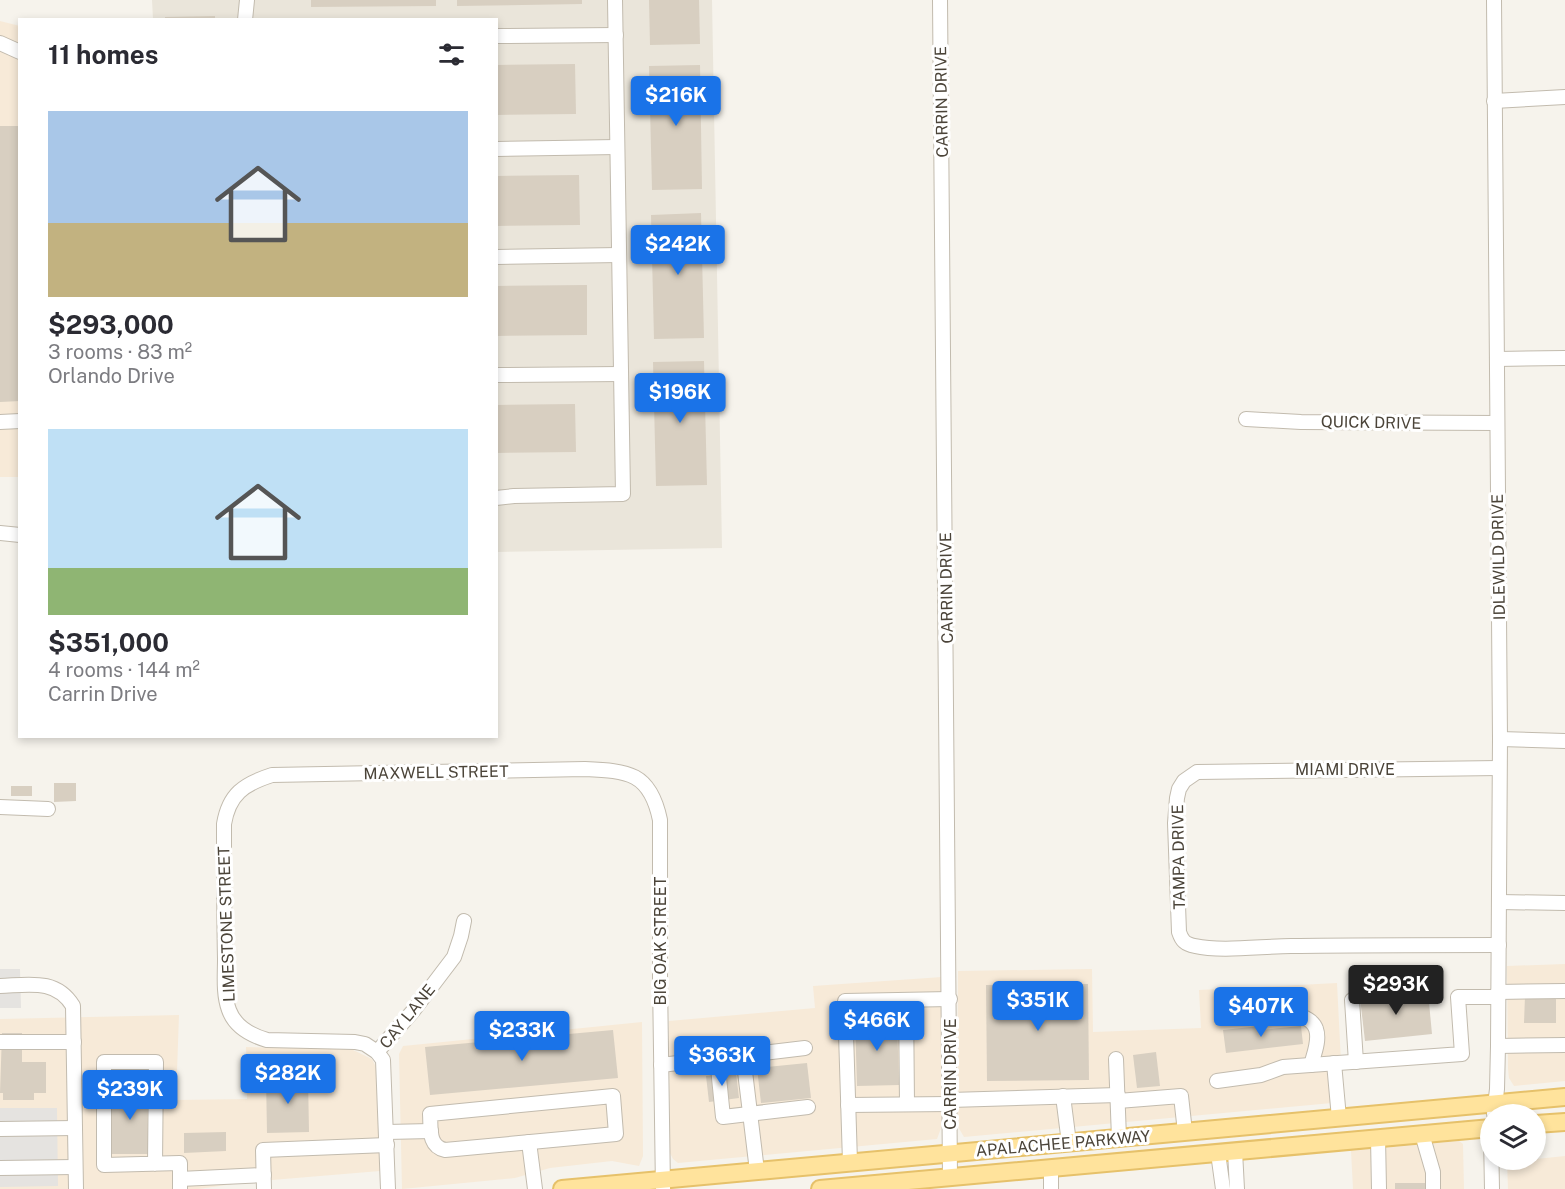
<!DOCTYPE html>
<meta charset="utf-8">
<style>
:root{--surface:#fff;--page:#f2f2f3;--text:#2b2b33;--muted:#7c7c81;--accent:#1a73e8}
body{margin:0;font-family:"Public Sans",sans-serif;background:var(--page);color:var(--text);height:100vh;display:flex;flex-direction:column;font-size:22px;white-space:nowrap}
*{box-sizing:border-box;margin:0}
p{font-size:20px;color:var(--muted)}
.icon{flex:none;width:33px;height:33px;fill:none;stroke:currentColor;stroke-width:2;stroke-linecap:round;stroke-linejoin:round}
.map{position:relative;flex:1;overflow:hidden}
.sheet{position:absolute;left:18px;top:18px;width:480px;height:720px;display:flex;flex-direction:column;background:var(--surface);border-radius:0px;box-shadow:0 3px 9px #0003}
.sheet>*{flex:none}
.controls{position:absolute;left:1480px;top:1104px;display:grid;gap:12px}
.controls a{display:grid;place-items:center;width:66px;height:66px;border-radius:50%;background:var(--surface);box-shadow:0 3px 9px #0003;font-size:30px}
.price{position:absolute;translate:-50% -51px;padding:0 14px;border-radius:6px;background:var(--accent);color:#fff;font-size:20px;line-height:39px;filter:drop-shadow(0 2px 3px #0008)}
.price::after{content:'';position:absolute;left:50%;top:36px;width:18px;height:14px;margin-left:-9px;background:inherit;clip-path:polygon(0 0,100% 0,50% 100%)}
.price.active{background:#222;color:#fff}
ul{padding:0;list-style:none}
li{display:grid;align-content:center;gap:12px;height:318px;padding:0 30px}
li span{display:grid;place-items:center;height:186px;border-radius:0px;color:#555}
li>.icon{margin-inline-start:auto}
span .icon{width:108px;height:108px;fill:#fffc;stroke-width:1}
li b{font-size:26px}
h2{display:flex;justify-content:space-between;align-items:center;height:72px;padding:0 30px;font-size:26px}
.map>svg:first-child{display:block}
.residential{fill:#eae5da}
.commercial{fill:#f7ead8}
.parking{fill:#e5e3e0}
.building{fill:#d8cfc1}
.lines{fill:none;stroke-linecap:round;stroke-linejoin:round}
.minor-casing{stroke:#c2bbae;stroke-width:16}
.major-casing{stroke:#e6c16a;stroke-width:20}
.minor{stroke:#fff;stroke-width:14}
.major{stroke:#ffe39c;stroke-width:16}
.labels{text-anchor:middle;stroke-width:6;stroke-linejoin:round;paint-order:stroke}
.street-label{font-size:16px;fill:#4b4439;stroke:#fff}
</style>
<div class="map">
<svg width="1565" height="1189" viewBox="0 0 1565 1189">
<rect width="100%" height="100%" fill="#f6f3ec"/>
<!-- residential -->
<polygon class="residential" points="152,0 712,0 722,548 497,552 496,20 153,19"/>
<!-- commercial -->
<g class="commercial">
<polygon points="0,21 20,26 19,477 0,477"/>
<polygon points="1565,964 1565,1081 1514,1086 1509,1078 1508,1069 1507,966"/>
<polygon points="1092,969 1093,1032 1201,1028 1199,990 1337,983 1343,1102 964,1137 957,1125 958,971"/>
<polygon points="942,977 944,1088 941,1128 937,1139 678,1163 673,1159 670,1153 669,1021 815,1008 813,986"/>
<polygon points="179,1015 176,1100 247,1099 246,1047 351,1049 372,1059 377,1069 380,1171 248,1182 198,1189 0,1189 0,1019"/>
<polygon points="642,1022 643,1156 639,1166 612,1161 550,1168 515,1178 402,1189 399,1054 403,1046"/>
<polygon points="1459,1141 1463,1144 1464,1189 1353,1189 1351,1151"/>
<polygon points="1565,1156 1565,1189 1508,1189 1507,1162"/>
</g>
<!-- parking -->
<g class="parking">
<polygon points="0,969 20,969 21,1008 0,1008"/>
<polygon points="0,1108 57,1108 58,1186 0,1187"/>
</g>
<!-- building -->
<g class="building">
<polygon points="311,0 436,0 436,6 311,7"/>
<polygon points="457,0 582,0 582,4 457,6"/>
<polygon points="649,0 699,0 700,44 650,45"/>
<polygon points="215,16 215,20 165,20 165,17"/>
<polygon points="575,64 576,114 496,115 496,65"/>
<polygon points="700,65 702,189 652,190 649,66"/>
<polygon points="0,126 20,126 20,401 0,402"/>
<polygon points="579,175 580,225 496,226 496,176"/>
<polygon points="701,213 704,338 654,339 651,215"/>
<polygon points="587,285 587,335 496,336 496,286"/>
<polygon points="704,361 707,485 656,486 653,362"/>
<polygon points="575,404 576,452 496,453 496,405"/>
<polygon points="54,783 76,783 76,801 54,802"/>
<rect x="11" y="786" width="21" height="10"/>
<polygon points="1088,984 1089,1080 987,1081 986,985"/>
<polygon points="1428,992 1432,1034 1365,1041 1360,998"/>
<polygon points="1525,996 1556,996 1556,1023 1524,1023"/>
<polygon points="897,1019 899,1085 857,1086 855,1020"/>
<polygon points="1260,1026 1261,1030 1301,1026 1303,1044 1226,1053 1223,1030"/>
<polygon points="613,1030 618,1078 430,1095 425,1047"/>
<polygon points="2,1033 22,1033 22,1062 46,1062 46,1093 34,1093 34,1100 3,1100 3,1093 0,1093"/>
<polygon points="1156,1052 1160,1086 1137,1088 1133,1055"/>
<polygon points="807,1063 811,1098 761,1103 757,1068"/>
<polygon points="736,1073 739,1098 709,1102 706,1076"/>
<polygon points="308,1077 309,1132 267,1133 266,1078"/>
<polygon points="147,1088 148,1154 112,1154 112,1089"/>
<polygon points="226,1132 226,1151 184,1153 184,1133"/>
<rect x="1395" y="1183" width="32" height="6"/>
</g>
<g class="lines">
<!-- minor casing -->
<g class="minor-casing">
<g id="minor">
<polyline points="940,0 950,1177"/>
<polyline points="1494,0 1500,739 1498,1046 1497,1089 1494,1114"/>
<polyline points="245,20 247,0"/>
<polyline points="496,36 616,35"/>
<polyline points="0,43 20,52"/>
<polyline points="1494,101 1565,97"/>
<polyline points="496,149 617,147"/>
<polyline points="496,257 619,255"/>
<polyline points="1497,359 1565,358"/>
<polyline points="496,375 621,374"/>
<polyline points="1246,419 1301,422 1497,423"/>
<polyline points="0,422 20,421"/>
<polyline points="496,498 514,496 623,494 615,0"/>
<polyline points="0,533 20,535"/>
<polyline points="1500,739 1565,741"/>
<polyline points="0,807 48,809"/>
<polyline points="1500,902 1565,903"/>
<path d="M1499,945C1430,945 1361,945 1291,946C1263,946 1221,952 1195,946C1185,944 1182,941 1179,932L1175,823L1177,798L1179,789L1184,781L1197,772L1499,768"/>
<path d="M0,986C28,985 56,978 73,1006L76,1189"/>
<polyline points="1498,992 1565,991"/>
<polyline points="906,1000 907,1104"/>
<polyline points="1352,1000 1356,1062"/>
<path d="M1228,1015C1247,1014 1308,1005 1316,1029C1320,1040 1314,1054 1311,1065"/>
<polyline points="0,1042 74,1042"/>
<polyline points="1498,1046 1565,1045"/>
<polyline points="377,1052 413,1011 454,957 461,936 464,921"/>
<polyline points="743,1055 757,1171"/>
<polyline points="717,1058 723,1117 808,1107"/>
<polyline points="1116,1059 1119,1138"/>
<polyline points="1334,1063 1339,1118"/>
<polyline points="661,1065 805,1048"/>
<polyline points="1217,1081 1261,1075 1283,1067 1462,1054 1458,997 1498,997"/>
<path d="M613,1096L616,1134L445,1150C428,1146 431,1129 430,1114Z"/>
<polyline points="1063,1096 1069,1143"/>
<polyline points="950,1100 1118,1095"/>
<polyline points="1118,1101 1181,1096 1185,1132"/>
<polyline points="848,1105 950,1104"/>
<polyline points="0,1129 75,1128"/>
<polyline points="387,1132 431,1131"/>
<polyline points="1422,1134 1433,1172 1433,1189"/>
<polyline points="1491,1136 1492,1189"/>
<polyline points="1378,1138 1379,1189"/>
<polyline points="529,1142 535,1189"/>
<polyline points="1235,1151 1237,1189"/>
<polyline points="1218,1153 1223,1189"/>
<polyline points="850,1162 845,1001 950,999"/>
<polyline points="155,1164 156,1062 104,1062 104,1165 180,1163 180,1189"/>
<polyline points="0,1168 75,1167"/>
<polyline points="180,1179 264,1175"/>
<polyline points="264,1189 263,1150 387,1145"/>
<path d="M388,1189L383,1060L377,1052L365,1044L355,1042L267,1040C250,1035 235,1027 229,1010C223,994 225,975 225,959C224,914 224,869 224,824C229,794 244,784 272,775L585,769C628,771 650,772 660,820V981L663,1189"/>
<polyline points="1051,1189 1051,1168"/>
</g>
</g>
<!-- major casing -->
<g class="major-casing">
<g id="major">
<polyline points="1536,1124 1565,1122"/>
<polyline points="562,1189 1565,1097"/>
<polyline points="820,1189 1491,1128"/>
</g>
</g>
<!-- minor -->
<use href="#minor" class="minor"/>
<!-- major -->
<use href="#major" class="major"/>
</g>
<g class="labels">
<!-- street labels -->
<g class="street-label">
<text transform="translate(941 102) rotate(-91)" y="6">CARRIN DRIVE</text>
<text transform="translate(1371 422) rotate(1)" y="6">QUICK DRIVE</text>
<text transform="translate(1498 557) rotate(-91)" y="6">IDLEWILD DRIVE</text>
<text transform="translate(946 588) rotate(-91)" y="6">CARRIN DRIVE</text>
<text x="1345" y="775">MIAMI DRIVE</text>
<text transform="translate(436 772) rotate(-1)" y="6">MAXWELL STREET</text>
<text transform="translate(1178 857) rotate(-91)" y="6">TAMPA DRIVE</text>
<text transform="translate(226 924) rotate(-92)" y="6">LIMESTONE STREET</text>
<text transform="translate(660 941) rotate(-90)" y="6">BIG OAK STREET</text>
<text transform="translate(407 1016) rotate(-51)" y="6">CAY LANE</text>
<text transform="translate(950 1074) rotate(-90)" y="6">CARRIN DRIVE</text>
<text transform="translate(1063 1143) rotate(-5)" y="6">APALACHEE PARKWAY</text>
</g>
</g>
</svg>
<div class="controls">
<a><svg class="icon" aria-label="layers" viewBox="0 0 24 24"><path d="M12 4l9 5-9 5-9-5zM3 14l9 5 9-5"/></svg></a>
</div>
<b class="price" style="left:676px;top:127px">$216K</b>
<b class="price" style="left:678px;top:276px">$242K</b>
<b class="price" style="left:680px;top:424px">$196K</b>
<b class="price active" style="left:1396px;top:1016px">$293K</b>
<b class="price" style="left:1038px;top:1032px">$351K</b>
<b class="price" style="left:1261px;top:1038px">$407K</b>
<b class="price" style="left:877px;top:1052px">$466K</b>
<b class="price" style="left:522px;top:1062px">$233K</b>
<b class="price" style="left:722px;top:1087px">$363K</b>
<b class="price" style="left:288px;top:1105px">$282K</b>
<b class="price" style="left:130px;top:1121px">$239K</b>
<section class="sheet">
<h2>11 homes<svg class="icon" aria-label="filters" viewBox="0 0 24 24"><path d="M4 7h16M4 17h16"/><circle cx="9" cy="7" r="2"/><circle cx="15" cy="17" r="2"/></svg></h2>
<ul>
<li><span style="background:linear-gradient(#a9c7e8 60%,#c2b280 0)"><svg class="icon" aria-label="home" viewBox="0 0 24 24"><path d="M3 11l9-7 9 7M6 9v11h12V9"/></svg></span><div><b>$293,000</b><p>3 rooms · 83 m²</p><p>Orlando Drive</p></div></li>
<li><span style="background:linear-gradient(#bfe0f5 75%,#8fb573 0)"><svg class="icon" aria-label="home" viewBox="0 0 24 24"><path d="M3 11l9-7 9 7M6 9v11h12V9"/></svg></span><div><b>$351,000</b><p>4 rooms · 144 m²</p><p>Carrin Drive</p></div></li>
</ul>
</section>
</div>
